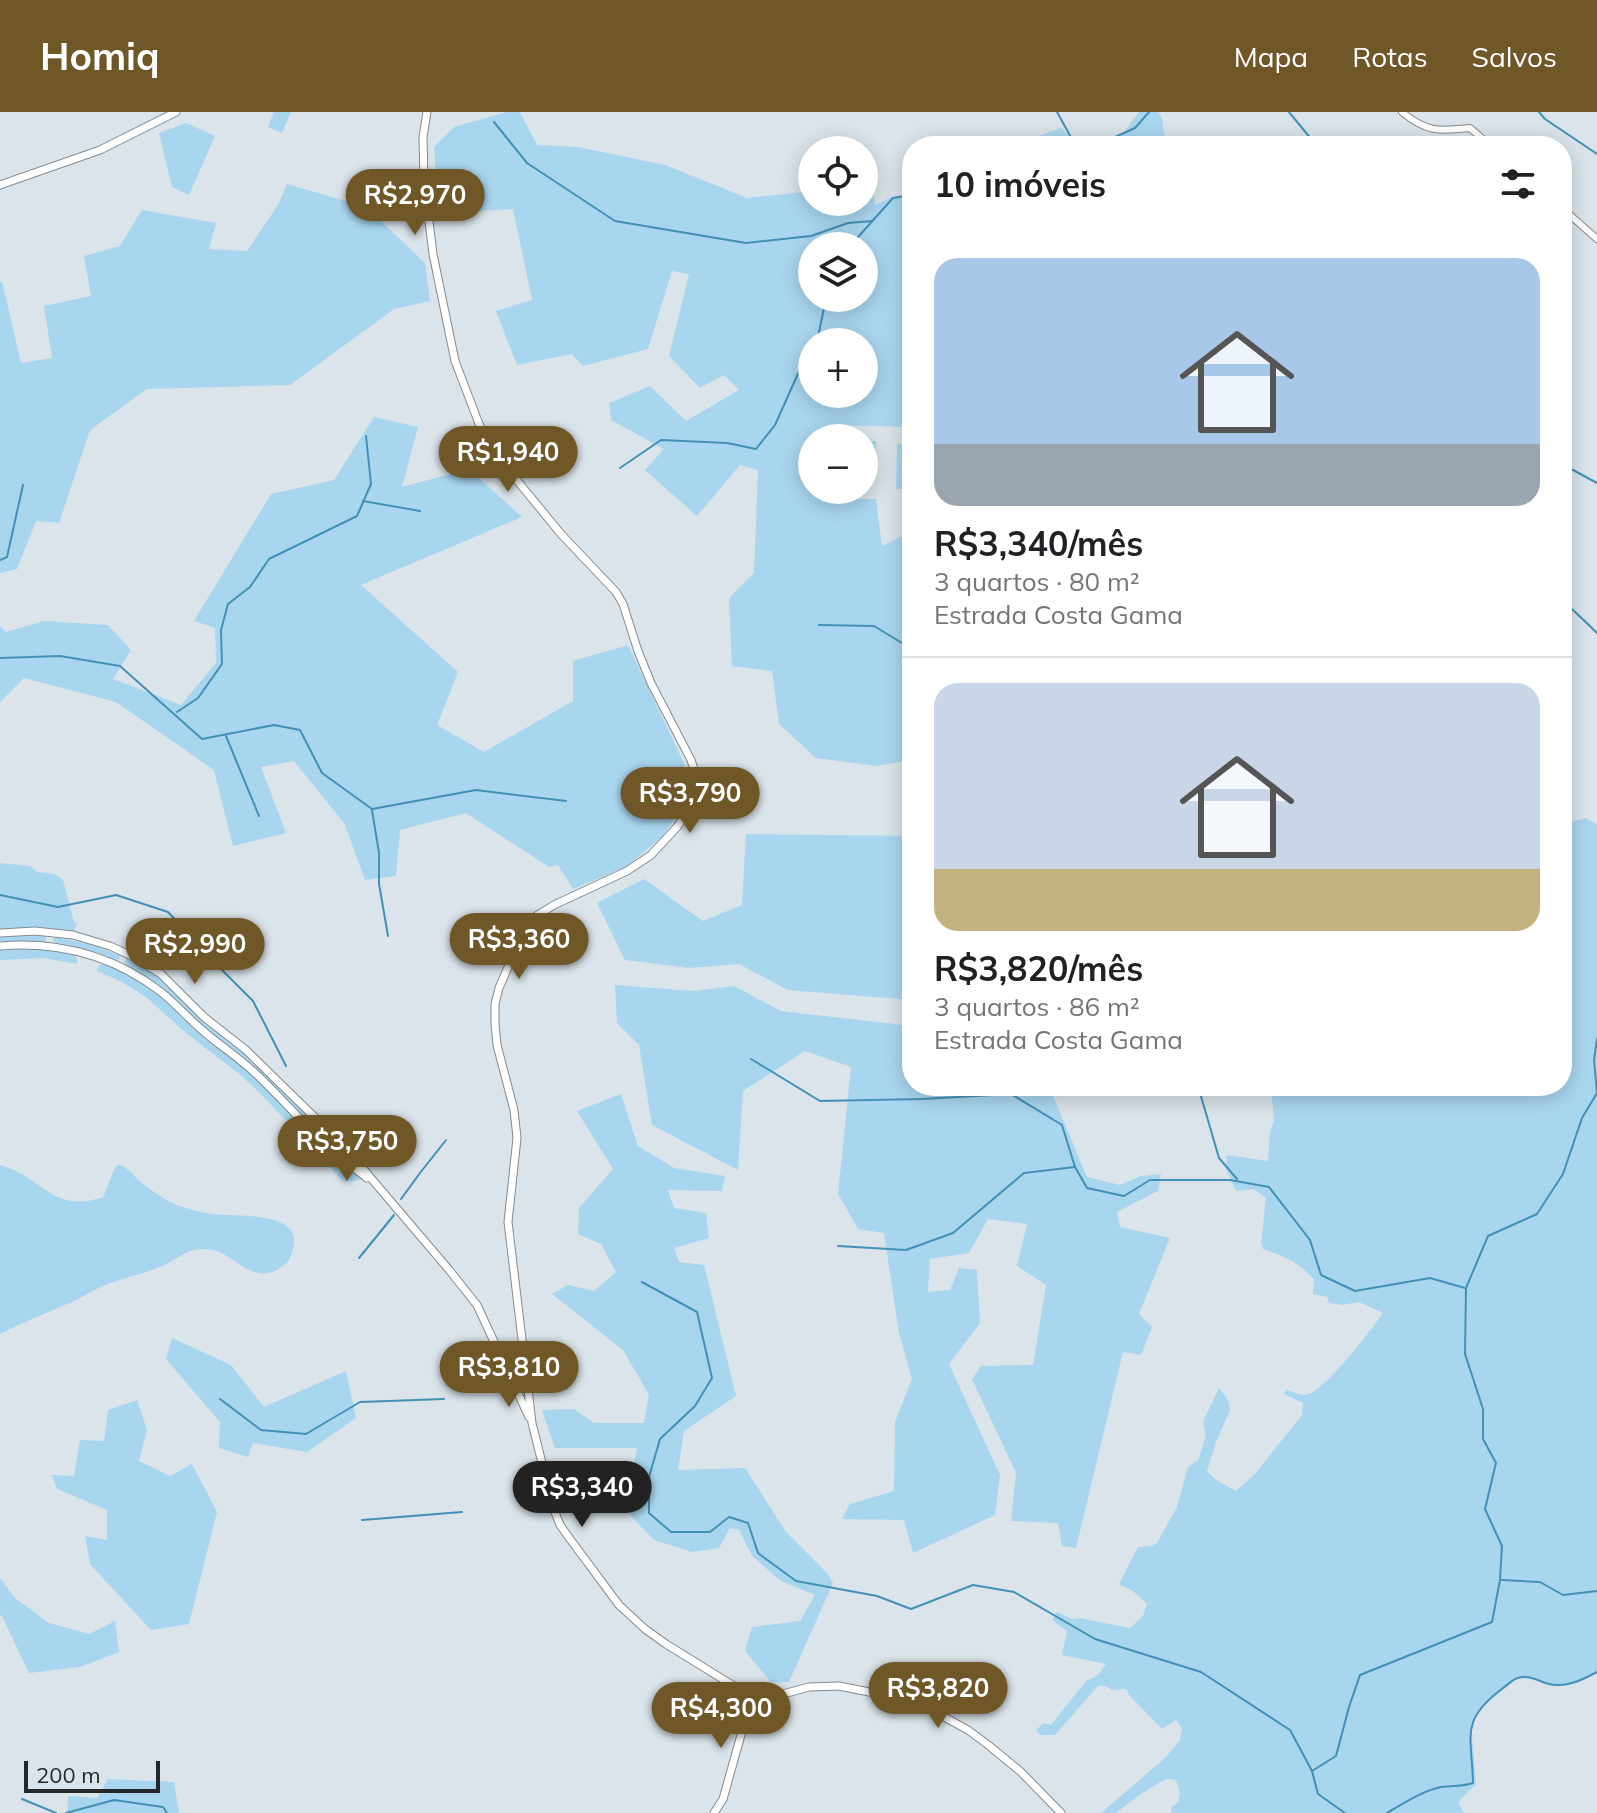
<!DOCTYPE html>
<html lang="pt">
<meta charset="utf-8">
<style>
:root{--surface:#fff;--page:#f2f2f2;--text:#202124;--muted:#757577;--line:#e0e0e0;--accent:#6f5728}
body{margin:0;font-family:Mulish,sans-serif;background:var(--page);color:var(--text);height:100vh;display:flex;flex-direction:column;font-size:30px;white-space:nowrap}
*{box-sizing:border-box;margin:0}
p{font-size:26px;color:var(--muted)}
.icon{flex:none;width:44px;height:44px;fill:none;stroke:currentColor;stroke-width:2;stroke-linecap:round;stroke-linejoin:round}
.map{position:relative;flex:1;overflow:hidden}
.details{position:absolute;left:902px;top:24px;width:670px;height:960px;display:flex;flex-direction:column;background:var(--surface);border-radius:32px;box-shadow:0 4px 20px #0003}
.details>*{flex:none}
.controls{position:absolute;left:798px;top:24px;display:grid;gap:16px}
.controls a{display:grid;place-items:center;width:80px;height:80px;border-radius:50%;background:var(--surface);box-shadow:0 4px 20px #0003;font-size:40px}
.scale{position:absolute;left:24px;bottom:20px;width:136px;box-sizing:border-box;padding-left:8px;border:4px solid #23272a;border-top:0;font-size:22px;line-height:28px;white-space:nowrap;color:#23272a;-webkit-text-stroke:6px #dae4ea;paint-order:stroke}
.price{position:absolute;translate:-50% -68px;padding:0 18px;border-radius:28px;background:var(--accent);color:#fff;font-size:26px;line-height:52px;filter:drop-shadow(0 2px 4px #0008)}
.price::after{content:'';position:absolute;left:50%;top:48px;width:24px;height:18px;margin-left:-12px;background:inherit;clip-path:polygon(0 0,100% 0,50% 100%)}
.price.selected{background:#222;color:#fff}
ul{padding:0;list-style:none}
li{display:grid;align-content:center;gap:16px;height:424px;padding:0 32px}
li+li{border-top:2px solid var(--line)}
li span{display:grid;place-items:center;height:248px;border-radius:24px;color:#555}
li>.icon{margin-inline-start:auto}
span .icon{width:144px;height:144px;fill:#fffc;stroke-width:1}
li b{font-size:34px}
h2{display:flex;justify-content:space-between;align-items:center;height:96px;padding:0 32px;font-size:34px}
header{display:flex;align-items:center;gap:48px;box-sizing:border-box;height:112px;padding:0 40px;background:var(--accent);color:#fff}
header strong{font-size:38px}
nav{display:flex;gap:44px;margin-inline-start:auto;font-size:28px}
.map>svg:first-child{display:block}
.green{fill:#a9d6ef;fill-rule:evenodd}
.lines{fill:none;stroke-linecap:round;stroke-linejoin:round}
.stream{stroke:#4390b7;stroke-width:2}
.tertiary-casing{stroke:#828b91;stroke-width:8}
.secondary-casing{stroke:#828b91;stroke-width:9}
.tertiary{stroke:#fff;stroke-width:6}
.secondary{stroke:#fff;stroke-width:7}
</style>
<header>
<strong>Homiq</strong>
<nav><a>Mapa</a><a>Rotas</a><a>Salvos</a></nav>
</header>
<div class="map">
<svg width="1597" height="1701" viewBox="0 0 1597 1701">
<rect width="100%" height="100%" fill="#dae4ea"/>
<!-- green -->
<g class="green">
<polygon points="274,0 291,0 282,21 268,15"/>
<path d="M507,0H520L537,33L578,35L665,53L747,86L812,79V90H864V38H854L866,33L875,93L892,85L912,81V315L840,313L838,326H812V378H826V387H876L882,434L912,419V648L877,654L816,646L779,612L772,559L732,554L729,486L754,461L758,358L740,353L697,404L645,358L664,337L611,308L609,291L650,274L686,309L739,278L724,263L700,276L669,244L689,162L672,159L648,237L583,254L572,242L517,253L496,199L532,188L513,97L439,101L434,35L454,15ZM812,134H864V186H812ZM864,230V282H812V230Z"/>
<polygon points="1139,0 1158,0 1162,7 1166,34 1092,34 1118,28"/>
<polygon points="186,11 215,24 189,83 172,75 159,21"/>
<polygon points="1061,16 1080,34 1020,34 1020,31"/>
<polygon points="376,66 390,74 379,107 425,151 430,189 394,197 290,273 147,277 90,318 59,411 36,409 17,457 0,461 0,170 2,169 21,251 52,246 44,194 91,184 84,144 120,134 142,98 216,111 209,137 247,139 278,93 287,72 352,91"/>
<polygon points="374,305 418,315 402,375 469,357 522,405 361,473 458,560 437,613 484,640 573,589 573,549 628,533 684,651 687,686 663,724 626,755 573,777 558,753 549,755 466,701 400,718 396,764 365,768 344,711 294,649 261,655 286,721 233,734 214,658 116,590 24,566 0,590 0,514 6,520 44,509 108,513 131,538 113,567 181,593 216,551 215,516 194,509 271,382 334,368"/>
<rect x="864" y="329" width="12" height="26"/>
<polygon points="897,332 912,332 912,377 896,377"/>
<path d="M1585,706L1597,712V1560L1576,1571L1559,1573L1549,1572L1529,1565H1519L1478,1598L1471,1613L1476,1672L1458,1690L1464,1701H1171L1172,1695L1178,1690L1180,1681L1176,1668L1168,1667L1160,1670L1138,1684L1116,1701H1101L1165,1646L1180,1628L1182,1616L1176,1608L1162,1617L1131,1585L1126,1577L1112,1578L1105,1574H1098L1055,1623H1040L1036,1618L1044,1611L1051,1613L1086,1569L1097,1564L1106,1552L1062,1543L1067,1519L1052,1508L1057,1500L1072,1507L1079,1506L1130,1516L1143,1504L1147,1492L1133,1479L1119,1472L1138,1435L1152,1434L1157,1431L1177,1395L1188,1355L1198,1348L1206,1324L1203,1310L1219,1276L1228,1288L1230,1298L1216,1330L1207,1359L1216,1368L1236,1379L1254,1363L1302,1303L1303,1291L1284,1282L1286,1278C1292,1279 1299,1283 1305,1283C1322,1283 1372,1217 1383,1201L1359,1190L1342,1193L1329,1191L1327,1185L1313,1182L1314,1168C1301,1151 1284,1144 1263,1137L1261,1131L1266,1086L1254,1077L1236,1079L1226,1057L1227,1043L1268,1049L1270,1020L1274,1009L1272,987L1273,974H1562V708C1569,712 1577,708 1585,706Z"/>
<polygon points="746,722 912,724 912,888 788,878 739,852 689,856 625,848 597,791 644,767 703,809 742,793"/>
<polygon points="0,751 30,754 37,760 55,762 63,768 74,810 77,812 74,819 32,816 0,818"/>
<polygon points="19,821 46,823 46,830 0,832 0,823"/>
<polygon points="55,825 89,832 119,843 120,846 117,848 97,840 55,830 53,827"/>
<polygon points="32,835 74,841 77,847 77,852 44,846 0,848 0,837"/>
<polygon points="128,844 150,857 168,871 199,905 239,935 339,1033 340,1038 336,1039 205,918 124,851"/>
<path d="M104,851C143,867 173,894 205,921C260,967 312,1018 365,1067L344,1070L258,979L237,960L186,921L146,885L120,869L97,859L98,855Z"/>
<polygon points="615,873 694,879 734,874 781,899 912,914 912,974 1046,974 1054,986 1087,1065 1120,1073 1141,1064 1161,1062 1158,1079 1117,1100 1120,1115 1170,1126 1139,1202 1152,1215 1141,1243 1123,1240 1076,1436 1062,1434 1058,1411 1011,1409 1016,1361 972,1267 981,1254 1033,1253 1046,1173 1017,1154 1027,1112 988,1107 969,1141 930,1147 928,1180 950,1178 959,1156 977,1158 980,1211 949,1252 1000,1363 995,1403 913,1441 904,1408 842,1407 850,1392 894,1379 895,1310 912,1267 899,1221 884,1121 858,1117 838,1082 851,955 805,939 743,979 738,1058 652,1013 639,933 617,911"/>
<polygon points="621,982 638,1034 674,1056 725,1064 722,1079 668,1078 674,1096 706,1101 709,1126 674,1136 679,1150 704,1153 736,1284 684,1319 678,1358 745,1356 786,1420 828,1462 833,1471 789,1570 771,1570 745,1539 752,1515 800,1509 815,1483 781,1469 752,1444 739,1418 730,1416 719,1436 692,1440 654,1428 631,1404 626,1375 635,1348 637,1336 555,1336 542,1298 574,1297 594,1311 644,1311 649,1283 623,1238 552,1182 568,1173 594,1179 616,1160 601,1132 578,1122 579,1096 613,1057 577,999"/>
<path d="M118,1052C128,1055 133,1064 141,1070C152,1079 165,1088 177,1093C189,1097 201,1101 213,1102C233,1105 290,1099 294,1126C295,1133 292,1143 288,1149C283,1155 275,1160 268,1161C240,1165 229,1131 195,1138C182,1141 174,1149 162,1154C142,1163 119,1166 99,1176C90,1180 81,1186 72,1190C48,1200 24,1210 0,1222V1053C41,1064 54,1103 103,1085C109,1073 111,1062 118,1052Z"/>
<polygon points="172,1226 231,1253 264,1295 346,1259 356,1306 307,1340 253,1331 248,1345 219,1336 220,1310 166,1247"/>
<polygon points="137,1288 147,1318 139,1349 170,1364 192,1352 217,1400 189,1512 151,1518 90,1452 85,1424 107,1428 107,1398 57,1377 52,1363 74,1364 80,1328 104,1329 108,1298"/>
<polygon points="0,1466 15,1486 49,1511 89,1522 115,1509 119,1540 80,1555 29,1561 2,1504 0,1503"/>
<polygon points="108,1667 174,1670 179,1701 67,1701 68,1684 97,1686"/>
</g>
<g class="lines">
<!-- stream -->
<g class="stream">
<polyline points="1057,0 1072,27"/>
<polyline points="1289,0 1317,34"/>
<polyline points="1539,0 1545,7 1597,42"/>
<polyline points="494,10 527,51 615,109 746,131 811,124 848,111 872,109"/>
<polyline points="1046,34 1073,27 1104,30 1135,16 1149,0"/>
<polyline points="850,134 893,86 912,83"/>
<polyline points="817,230 826,186"/>
<polyline points="1562,352 1597,371"/>
<polyline points="620,356 661,328 727,331 756,337 775,313 801,255 812,239"/>
<polyline points="363,389 420,399"/>
<polyline points="0,448 7,445 23,373"/>
<polyline points="1562,491 1571,496 1597,521"/>
<polyline points="819,513 874,514 912,537"/>
<polyline points="0,546 60,544 120,554 202,627 274,613 300,618 322,661 372,697 476,678 566,689"/>
<polyline points="177,600 198,586 222,552 221,518 228,492 250,475 269,447 357,404 371,372 366,324"/>
<polyline points="226,624 259,704"/>
<polyline points="372,698 379,741 379,772 388,824"/>
<polyline points="0,783 58,795 116,783 168,800 218,854 253,889 286,954"/>
<polyline points="751,947 820,989 922,987 1011,982 1062,1013 1075,1055 1087,1076 1124,1084 1150,1068 1230,1068 1269,1075 1310,1128 1321,1163 1355,1179 1430,1166 1465,1176"/>
<polyline points="1198,974 1219,1046 1237,1067"/>
<polyline points="401,1087 420,1061 446,1028"/>
<polyline points="838,1134 906,1138 953,1121 1024,1061 1075,1055"/>
<polyline points="359,1146 394,1103"/>
<polyline points="642,1170 697,1200 712,1266 695,1294 660,1327 649,1365 649,1401 671,1420 710,1420 729,1405 748,1411 758,1441 796,1469 877,1484 911,1497 973,1473 1014,1480 1095,1527 1201,1560 1290,1618 1312,1659"/>
<polyline points="220,1287 261,1318 306,1322 360,1290 444,1287"/>
<polyline points="362,1408 462,1400"/>
<polyline points="1502,1468 1540,1470 1563,1483 1597,1479"/>
<polyline points="22,1687 56,1701"/>
<polyline points="66,1701 114,1688 163,1695 167,1701"/>
<polyline points="1345,1701 1318,1682 1312,1659 1336,1644 1349,1595 1360,1563 1492,1510 1500,1468 1502,1434 1485,1397 1496,1351 1483,1327 1483,1297 1465,1242 1466,1176 1488,1124 1537,1102 1563,1062 1582,1006 1597,981 1594,948 1597,927"/>
<path d="M1387,1701C1404,1691 1422,1679 1441,1675C1452,1673 1463,1675 1473,1671C1472,1623 1459,1609 1503,1576C1510,1571 1516,1564 1525,1565C1534,1565 1541,1570 1549,1572C1566,1576 1582,1568 1597,1560"/>
</g>
<!-- tertiary casing -->
<g class="tertiary-casing">
<g id="tertiary">
<path d="M1402,0C1427,21 1440,19 1470,16L1491,34"/>
<polyline points="1562,96 1597,127"/>
</g>
</g>
<!-- secondary casing -->
<g class="secondary-casing">
<g id="secondary">
<polyline points="427,0 423,25 424,69 433,142 455,249 481,317 492,338 561,422 616,480 623,492 638,539 651,571 691,648 694,657 692,680 684,705 677,715 651,743 627,759 554,793 536,804 519,830 499,876 495,892 495,912 497,933 514,998 517,1026 508,1110 532,1311 553,1395 560,1413 570,1427 619,1493 645,1517 666,1532 750,1584 776,1584 809,1575 839,1574 915,1589 968,1618 987,1632 1021,1660 1061,1701"/>
<polyline points="0,73 100,38 176,0"/>
<polyline points="0,821 35,819 73,823 110,834 132,844 161,862 204,905 246,938 342,1032 450,1159 477,1193 529,1305"/>
<path d="M0,834C60,829 114,844 161,880C176,892 188,906 202,918C219,933 238,945 255,961C285,989 311,1021 342,1048C350,1054 359,1059 367,1066"/>
<polyline points="714,1701 723,1687 750,1591 750,1584"/>
</g>
</g>
<!-- tertiary -->
<use href="#tertiary" class="tertiary"/>
<!-- secondary -->
<use href="#secondary" class="secondary"/>
</g>
</svg>
<div class="controls">
<a><svg class="icon" aria-label="locate" viewBox="0 0 24 24"><circle cx="12" cy="12" r="6"/><path d="M12 2v4M12 18v4M2 12h4M18 12h4"/></svg></a>
<a><svg class="icon" aria-label="layers" viewBox="0 0 24 24"><path d="M12 4l9 5-9 5-9-5zM3 14l9 5 9-5"/></svg></a>
<a>+</a>
<a>−</a>
</div>
<div class="scale">200 m</div>
<b class="price" style="left:415px;top:125px">R$2,970</b>
<b class="price" style="left:508px;top:382px">R$1,940</b>
<b class="price" style="left:690px;top:723px">R$3,790</b>
<b class="price" style="left:519px;top:869px">R$3,360</b>
<b class="price" style="left:195px;top:874px">R$2,990</b>
<b class="price" style="left:347px;top:1071px">R$3,750</b>
<b class="price" style="left:509px;top:1297px">R$3,810</b>
<b class="price selected" style="left:582px;top:1417px">R$3,340</b>
<b class="price" style="left:938px;top:1618px">R$3,820</b>
<b class="price" style="left:721px;top:1638px">R$4,300</b>
<section class="details">
<h2>10 imóveis<svg class="icon" aria-label="filters" viewBox="0 0 24 24"><path d="M4 7h16M4 17h16"/><circle cx="9" cy="7" r="2"/><circle cx="15" cy="17" r="2"/></svg></h2>
<ul>
<li><span style="background:linear-gradient(#a9c7e8 75%,#9aa5b1 0)"><svg class="icon" aria-label="home" viewBox="0 0 24 24"><path d="M3 11l9-7 9 7M6 9v11h12V9"/></svg></span><div><b>R$3,340/mês</b><p>3 quartos · 80 m²</p><p>Estrada Costa Gama</p></div></li>
<li><span style="background:linear-gradient(#c9d6e8 75%,#c2b280 0)"><svg class="icon" aria-label="home" viewBox="0 0 24 24"><path d="M3 11l9-7 9 7M6 9v11h12V9"/></svg></span><div><b>R$3,820/mês</b><p>3 quartos · 86 m²</p><p>Estrada Costa Gama</p></div></li>
</ul>
</section>
</div>
